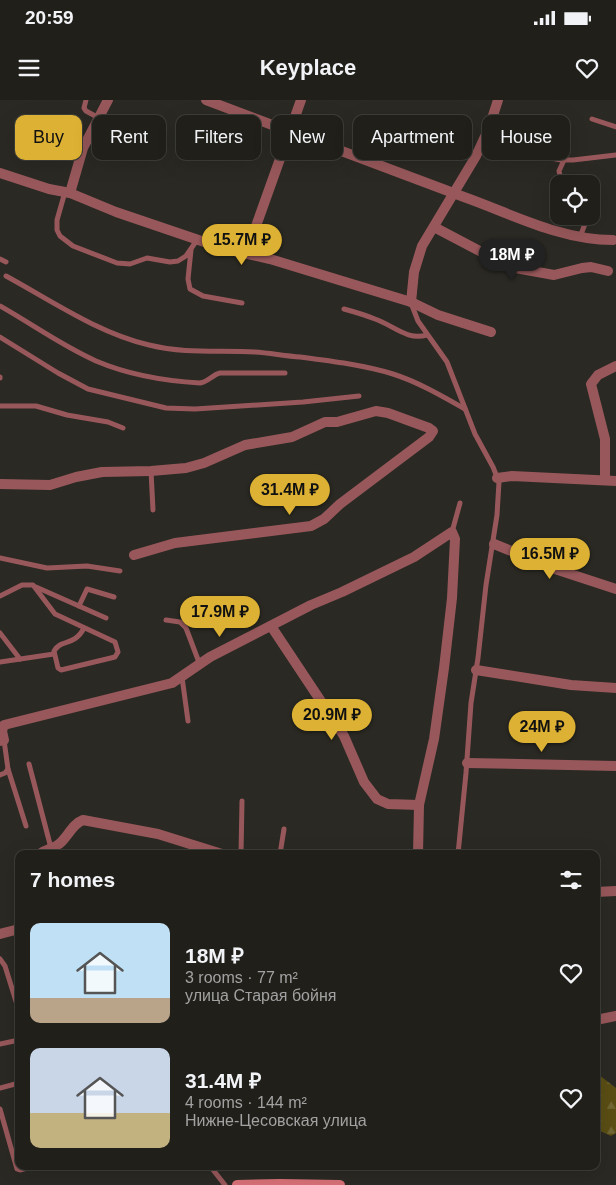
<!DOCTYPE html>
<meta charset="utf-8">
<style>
:root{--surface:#201f1a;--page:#282723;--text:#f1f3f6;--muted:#a2a2a2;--line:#3d3d39;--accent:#ddb133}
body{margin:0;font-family:Helvetica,sans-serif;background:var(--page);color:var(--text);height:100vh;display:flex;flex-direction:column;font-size:19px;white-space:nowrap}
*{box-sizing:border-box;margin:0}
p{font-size:16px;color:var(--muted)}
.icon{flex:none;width:28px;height:28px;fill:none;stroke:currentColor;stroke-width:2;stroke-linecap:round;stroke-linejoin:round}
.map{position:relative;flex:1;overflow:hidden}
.sheet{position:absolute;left:15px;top:750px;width:585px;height:320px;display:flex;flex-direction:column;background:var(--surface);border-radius:10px;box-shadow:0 5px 20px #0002,0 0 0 1px var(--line)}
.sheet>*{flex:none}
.hud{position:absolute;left:15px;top:15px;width:586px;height:45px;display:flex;gap:10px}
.controls{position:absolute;left:550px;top:75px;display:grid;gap:10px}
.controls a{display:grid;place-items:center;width:50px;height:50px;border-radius:10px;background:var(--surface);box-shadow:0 5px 20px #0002,0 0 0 1px var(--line);font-size:25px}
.price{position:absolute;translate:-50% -42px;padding:0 11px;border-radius:18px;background:var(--accent);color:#111;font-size:16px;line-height:32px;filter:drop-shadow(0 1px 2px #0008)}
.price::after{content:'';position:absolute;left:50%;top:30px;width:15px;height:11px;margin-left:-8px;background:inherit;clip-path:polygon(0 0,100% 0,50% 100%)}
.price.current{background:#222;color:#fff}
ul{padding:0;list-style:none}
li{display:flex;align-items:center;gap:15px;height:125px;padding:0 15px}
li span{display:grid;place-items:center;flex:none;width:140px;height:100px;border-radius:10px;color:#555}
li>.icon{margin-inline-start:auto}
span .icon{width:60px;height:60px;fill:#fffc;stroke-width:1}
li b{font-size:21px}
h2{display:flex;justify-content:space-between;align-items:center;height:60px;padding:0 15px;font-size:21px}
.tag{padding:0 18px;border-radius:10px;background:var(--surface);box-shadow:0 5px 20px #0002,0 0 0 1px var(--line);font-size:18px;line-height:45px}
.tag.current{background:var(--accent);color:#111}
.status{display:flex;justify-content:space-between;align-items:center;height:35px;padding:0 25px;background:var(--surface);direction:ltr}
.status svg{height:14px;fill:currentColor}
header{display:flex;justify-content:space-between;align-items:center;height:65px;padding:0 15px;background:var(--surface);font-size:22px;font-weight:600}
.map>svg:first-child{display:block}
.forest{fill:url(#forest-firs)}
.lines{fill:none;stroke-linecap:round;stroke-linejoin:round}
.service{stroke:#98585b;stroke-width:5}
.minor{stroke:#98585b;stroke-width:10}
.secondary{stroke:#d77177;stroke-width:10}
</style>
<div class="status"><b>20:59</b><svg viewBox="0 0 49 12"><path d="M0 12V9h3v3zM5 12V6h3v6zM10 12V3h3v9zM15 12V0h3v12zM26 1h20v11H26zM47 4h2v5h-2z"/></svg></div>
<header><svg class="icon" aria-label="menu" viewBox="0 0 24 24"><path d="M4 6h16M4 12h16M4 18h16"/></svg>Keyplace<svg class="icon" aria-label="heart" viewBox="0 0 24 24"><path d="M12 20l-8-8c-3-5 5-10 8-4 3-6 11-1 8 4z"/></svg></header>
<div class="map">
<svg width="616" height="1085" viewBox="0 0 616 1085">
<defs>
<pattern id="forest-firs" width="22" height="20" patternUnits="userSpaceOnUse" patternTransform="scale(1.25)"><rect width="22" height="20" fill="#5a4e14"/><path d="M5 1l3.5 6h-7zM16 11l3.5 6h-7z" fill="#716735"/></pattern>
</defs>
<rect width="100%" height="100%" fill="#2a2923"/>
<!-- forest -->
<polygon class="forest" points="599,975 616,988 616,1033 611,1036 596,1029 596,976"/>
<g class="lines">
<!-- service -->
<g class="service">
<polyline points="86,0 84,8 86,11 99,18"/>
<polyline points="592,19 616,27"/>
<polyline points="531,54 561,60 573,60 616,55"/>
<polyline points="562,84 559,71 564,60"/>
<polyline points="65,92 57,120 57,130 60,136 73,146 117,163 130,164 147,158 170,162 178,161 186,156 197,140"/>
<polyline points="580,137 588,116"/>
<polyline points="191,150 188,179 190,189 203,196 242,203"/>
<polyline points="0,159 6,162"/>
<path d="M6,176C52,201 98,233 149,245C186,254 218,250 255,252C270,253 285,256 300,257C331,261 363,265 393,274C418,282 442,296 465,309"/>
<polyline points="411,203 418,221 447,262 475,334 493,367 499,382 497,415 486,485 478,558 471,603 466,673 458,754"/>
<path d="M0,206C32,224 62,246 96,261C129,275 165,281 200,283C208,282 212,275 220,273H285"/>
<path d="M344,209C355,212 365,215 375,219C393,225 407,241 427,235"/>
<polyline points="0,237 58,273 88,289 166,308 195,309 303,302 359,296"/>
<polyline points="0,278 0,277"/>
<polyline points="0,306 36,306 67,315 108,322 123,328"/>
<polyline points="151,371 153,410"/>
<polyline points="452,432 460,403"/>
<polyline points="0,458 47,468 87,466 120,471"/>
<polyline points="36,487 106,518"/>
<path d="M0,496L22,485H33L55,514L115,542L118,552L115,557L61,570L58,568L54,551C62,538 74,547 84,528"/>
<polyline points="79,506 87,489 114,497"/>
<polyline points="166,520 180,522 186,528 200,565"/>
<polyline points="0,533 20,559"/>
<polyline points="0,562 54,554"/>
<polyline points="182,577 188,621"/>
<polyline points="29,664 51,748"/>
<polyline points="8,669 26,726"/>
<polyline points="0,675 5,673 8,669 4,640"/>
<polyline points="241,754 242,701"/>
<polyline points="280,754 284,729"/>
<polyline points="0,859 5,866 19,911"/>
<polyline points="0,944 19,940"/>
<polyline points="0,988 19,983"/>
<polyline points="0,1009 17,1069 20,1070 34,1066"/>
<polyline points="210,1066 225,1085"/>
</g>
<!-- minor -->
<g class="minor">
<path d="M206,0C292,33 378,65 464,97C512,114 560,140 613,140"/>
<polyline points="0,73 49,89 70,93 116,112 225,149 270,159 411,202 438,215 491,232"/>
<polyline points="70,93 83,48 108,0"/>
<polyline points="434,127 510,167 554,175 582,168 591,167 608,171"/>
<polyline points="246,154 301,0"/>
<polyline points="411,202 414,172 422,146 476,56 489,28 498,0"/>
<polyline points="497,378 512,376 616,381"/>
<polyline points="605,380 605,339 591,284 598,275 616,266"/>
<polyline points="0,384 50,385 76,377 102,372 151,371 186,368 204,363 245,345 292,337 325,322 337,322 376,311 388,313 429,328 433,331 429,337 340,404 324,419 311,426 175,443 134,455"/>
<polyline points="494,444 558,470 616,489"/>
<polyline points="271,526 344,636 364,682 377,699 388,704 419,705"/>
<polyline points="476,570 571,585 616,588"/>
<polyline points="0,641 4,640 2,631 4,625 172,583 210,557 311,505 342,492 414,457 452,432 455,439 452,498 444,568 434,639 419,705 418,754"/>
<polyline points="467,663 616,666"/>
<path d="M40,754C46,749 53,749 59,744C68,737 72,724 83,720L158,734L222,754"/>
<polyline points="596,792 616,791"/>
<polyline points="0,834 19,829"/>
<polyline points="596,920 616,916"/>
</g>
<!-- secondary -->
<polyline class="secondary" points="237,1085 280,1084 340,1085"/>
</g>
</svg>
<div class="controls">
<a><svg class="icon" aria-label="locate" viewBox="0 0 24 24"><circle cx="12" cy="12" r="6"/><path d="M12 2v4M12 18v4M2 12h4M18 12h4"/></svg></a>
</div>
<b class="price" style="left:242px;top:166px">15.7M ₽</b>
<b class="price current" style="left:512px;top:181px">18M ₽</b>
<b class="price" style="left:290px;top:416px">31.4M ₽</b>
<b class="price" style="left:550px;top:480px">16.5M ₽</b>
<b class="price" style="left:220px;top:538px">17.9M ₽</b>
<b class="price" style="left:332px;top:641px">20.9M ₽</b>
<b class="price" style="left:542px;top:653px">24M ₽</b>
<div class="hud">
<a class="tag current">Buy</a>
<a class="tag">Rent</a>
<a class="tag">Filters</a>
<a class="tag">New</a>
<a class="tag">Apartment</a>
<a class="tag">House</a>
</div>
<section class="sheet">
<h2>7 homes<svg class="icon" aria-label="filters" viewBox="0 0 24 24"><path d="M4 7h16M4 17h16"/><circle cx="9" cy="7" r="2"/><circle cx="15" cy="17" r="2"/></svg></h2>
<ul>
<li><span style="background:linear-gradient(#bfe0f5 75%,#b9a48a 0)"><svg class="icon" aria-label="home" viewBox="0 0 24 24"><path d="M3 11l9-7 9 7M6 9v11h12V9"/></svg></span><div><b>18M ₽</b><p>3 rooms · 77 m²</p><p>улица Старая бойня</p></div><svg class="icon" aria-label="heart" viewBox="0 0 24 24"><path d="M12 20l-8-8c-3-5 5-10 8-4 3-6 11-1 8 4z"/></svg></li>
<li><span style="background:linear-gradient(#c9d6e8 65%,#c2b280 0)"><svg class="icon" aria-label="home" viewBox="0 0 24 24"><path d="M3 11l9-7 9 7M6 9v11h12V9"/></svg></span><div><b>31.4M ₽</b><p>4 rooms · 144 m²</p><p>Нижне-Цесовская улица</p></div><svg class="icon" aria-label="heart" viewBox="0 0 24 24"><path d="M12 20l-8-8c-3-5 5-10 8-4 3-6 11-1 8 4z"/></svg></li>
</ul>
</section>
</div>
